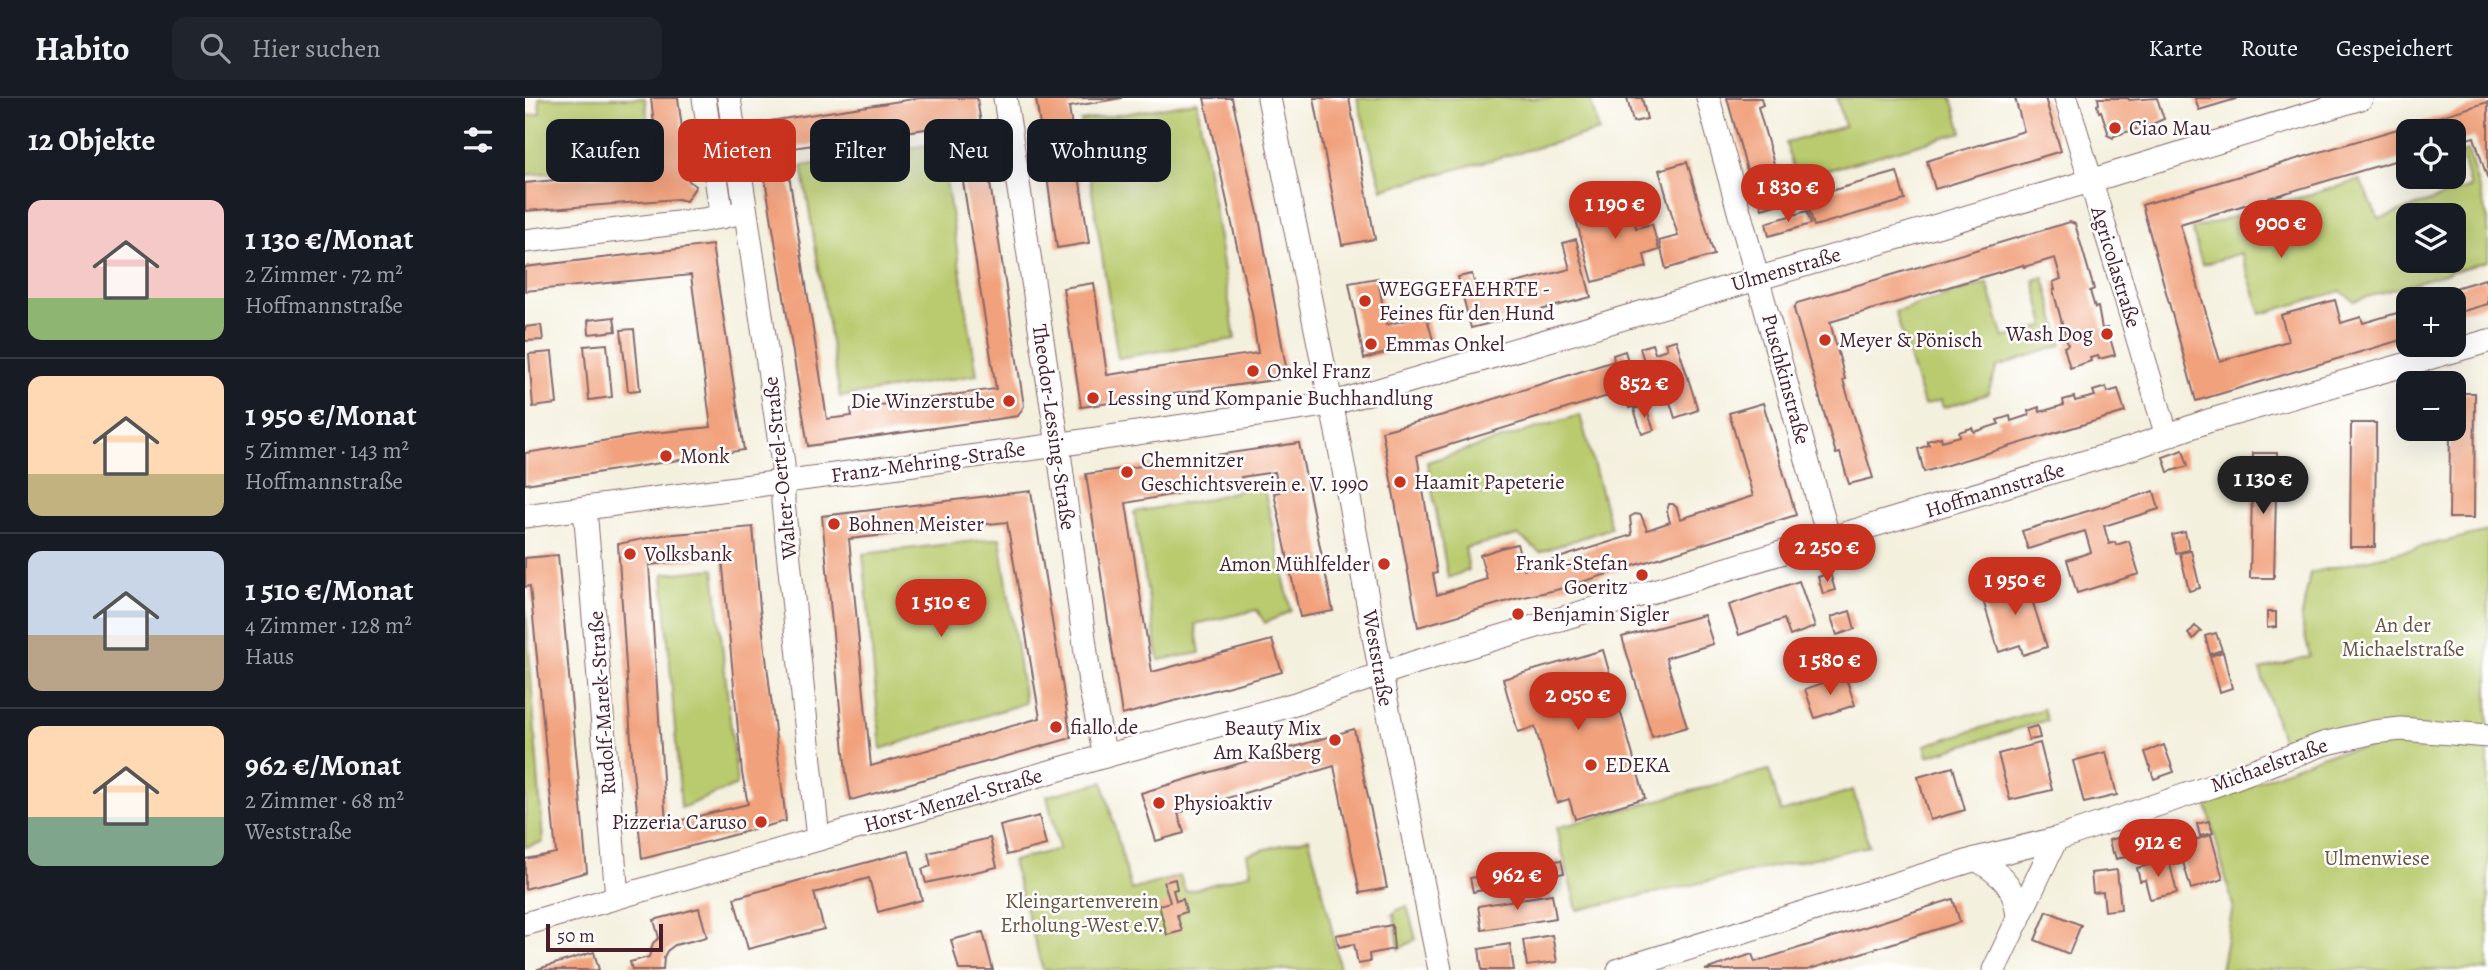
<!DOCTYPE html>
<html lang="de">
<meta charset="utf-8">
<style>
:root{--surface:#171b24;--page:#20242c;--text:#f1f3f6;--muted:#9ea1a6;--line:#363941;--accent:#c8321e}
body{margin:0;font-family:Alegreya,serif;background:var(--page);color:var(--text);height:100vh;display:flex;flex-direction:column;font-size:26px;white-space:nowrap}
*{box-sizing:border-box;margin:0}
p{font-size:23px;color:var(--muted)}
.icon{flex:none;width:38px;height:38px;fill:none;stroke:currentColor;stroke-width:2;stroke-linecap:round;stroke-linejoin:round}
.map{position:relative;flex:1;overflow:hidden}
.details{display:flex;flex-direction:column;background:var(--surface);width:525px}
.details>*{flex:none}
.guide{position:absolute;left:21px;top:21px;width:665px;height:63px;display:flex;gap:14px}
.tools{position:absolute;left:1871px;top:21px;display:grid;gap:14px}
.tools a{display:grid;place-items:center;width:70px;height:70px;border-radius:14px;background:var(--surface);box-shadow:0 7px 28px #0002;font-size:35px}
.scale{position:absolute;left:21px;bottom:18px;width:117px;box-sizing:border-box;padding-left:7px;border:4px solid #4a1f2b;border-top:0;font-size:19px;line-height:24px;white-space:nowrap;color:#4a1f2b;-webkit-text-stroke:5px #fff;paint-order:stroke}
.price{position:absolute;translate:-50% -60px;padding:0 16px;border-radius:24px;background:var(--accent);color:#fff;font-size:23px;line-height:46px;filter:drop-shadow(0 2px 4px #0008)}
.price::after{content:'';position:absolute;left:50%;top:42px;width:21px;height:16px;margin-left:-10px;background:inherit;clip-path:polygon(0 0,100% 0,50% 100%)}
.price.active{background:#222;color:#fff}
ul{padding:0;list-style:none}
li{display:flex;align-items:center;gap:21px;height:175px;padding:0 28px}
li+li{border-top:2px solid var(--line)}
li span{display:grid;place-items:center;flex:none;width:196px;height:140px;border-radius:14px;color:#555}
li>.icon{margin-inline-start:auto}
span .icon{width:84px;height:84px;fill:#fffc;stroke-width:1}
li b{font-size:30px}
h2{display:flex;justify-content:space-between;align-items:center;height:84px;padding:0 28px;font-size:30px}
.chip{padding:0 24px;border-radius:14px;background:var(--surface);box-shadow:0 7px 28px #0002;font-size:24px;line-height:63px}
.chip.active{background:var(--accent);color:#fff}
header{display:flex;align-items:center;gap:42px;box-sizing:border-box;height:98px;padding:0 35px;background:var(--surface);border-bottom:2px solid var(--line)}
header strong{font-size:33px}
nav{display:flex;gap:38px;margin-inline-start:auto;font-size:24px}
.search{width:490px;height:63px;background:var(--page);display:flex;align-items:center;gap:18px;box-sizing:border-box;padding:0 24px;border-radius:14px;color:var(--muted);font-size:26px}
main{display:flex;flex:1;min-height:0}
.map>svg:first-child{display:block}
.green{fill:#b9cb6e;stroke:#82754c;stroke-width:2;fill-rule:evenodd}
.building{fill:#f1a17b;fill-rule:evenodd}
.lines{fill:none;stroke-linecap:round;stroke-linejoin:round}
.minor-casing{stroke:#86686a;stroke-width:25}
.minor{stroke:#fff;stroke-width:23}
.poi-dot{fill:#c8321e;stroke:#fff;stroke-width:2.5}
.labels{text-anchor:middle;stroke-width:5;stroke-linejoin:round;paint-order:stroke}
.poi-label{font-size:21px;fill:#4a1f2b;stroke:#fff;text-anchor:start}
.street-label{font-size:21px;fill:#4a1f2b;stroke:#fff}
.park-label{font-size:21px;fill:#6b533f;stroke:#fff}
</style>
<header>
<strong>Habito</strong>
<div class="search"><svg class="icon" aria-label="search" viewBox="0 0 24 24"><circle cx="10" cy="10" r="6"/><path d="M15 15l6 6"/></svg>Hier suchen</div>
<nav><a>Karte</a><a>Route</a><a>Gespeichert</a></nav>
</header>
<main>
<section class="details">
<h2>12 Objekte<svg class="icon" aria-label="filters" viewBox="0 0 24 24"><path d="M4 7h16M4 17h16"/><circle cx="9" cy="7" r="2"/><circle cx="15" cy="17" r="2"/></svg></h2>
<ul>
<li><span style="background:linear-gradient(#f6c9c9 70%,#8fb573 0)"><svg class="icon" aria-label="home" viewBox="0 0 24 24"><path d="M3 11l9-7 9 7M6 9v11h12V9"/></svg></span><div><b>1 130 €/Monat</b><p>2 Zimmer · 72 m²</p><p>Hoffmannstraße</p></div></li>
<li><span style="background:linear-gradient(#ffd9b3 70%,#c2b280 0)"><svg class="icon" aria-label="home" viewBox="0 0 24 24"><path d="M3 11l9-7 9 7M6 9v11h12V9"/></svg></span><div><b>1 950 €/Monat</b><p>5 Zimmer · 143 m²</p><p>Hoffmannstraße</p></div></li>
<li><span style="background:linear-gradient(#c9d6e8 60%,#b9a48a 0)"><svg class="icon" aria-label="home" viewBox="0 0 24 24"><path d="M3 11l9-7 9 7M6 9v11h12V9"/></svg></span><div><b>1 510 €/Monat</b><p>4 Zimmer · 128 m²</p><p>Haus</p></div></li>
<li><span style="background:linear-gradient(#ffd9b3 65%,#7fa58c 0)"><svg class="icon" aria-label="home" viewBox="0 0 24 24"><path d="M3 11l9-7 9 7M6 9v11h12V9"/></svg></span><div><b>962 €/Monat</b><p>2 Zimmer · 68 m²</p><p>Weststraße</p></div></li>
</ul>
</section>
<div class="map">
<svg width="1963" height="872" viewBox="0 0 1963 872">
<rect width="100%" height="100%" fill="#fff"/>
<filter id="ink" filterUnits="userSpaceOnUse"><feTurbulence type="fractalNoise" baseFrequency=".0143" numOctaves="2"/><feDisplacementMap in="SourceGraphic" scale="14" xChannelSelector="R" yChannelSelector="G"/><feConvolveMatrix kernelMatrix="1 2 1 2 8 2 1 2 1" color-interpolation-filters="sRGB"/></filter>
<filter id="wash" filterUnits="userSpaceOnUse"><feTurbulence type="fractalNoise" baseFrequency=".00686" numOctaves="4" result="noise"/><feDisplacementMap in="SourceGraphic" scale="28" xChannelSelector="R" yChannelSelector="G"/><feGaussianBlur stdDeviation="1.57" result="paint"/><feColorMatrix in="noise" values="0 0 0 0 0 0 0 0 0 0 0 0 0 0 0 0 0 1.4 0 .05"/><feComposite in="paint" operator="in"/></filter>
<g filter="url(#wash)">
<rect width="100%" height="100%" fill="#f4f0de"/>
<!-- green -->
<g class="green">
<polygon points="14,0 120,0 128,67 0,77 0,18 15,16"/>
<polygon points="832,0 1065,0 1074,33 857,91"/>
<polygon points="1312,0 1427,0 1437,34 1271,81 1261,45 1320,28"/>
<polygon points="672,4 710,241 593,260 556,23"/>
<polygon points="415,45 452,277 315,299 277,68"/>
<path d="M1943,53L1963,122V163L1829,203L1816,193L1736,216L1716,155L1677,167L1667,131L1835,82L1854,121L1945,89L1936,55ZM1883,117H1928V163H1883Z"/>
<polygon points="1519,179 1537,247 1472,269 1463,295 1459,297 1418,310 1416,302 1399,307 1370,214 1462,185 1479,240 1520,228 1509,182"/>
<polygon points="1055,317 1086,430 1015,454 993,437 940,450 944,472 923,480 902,364"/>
<polygon points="738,386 766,513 740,525 732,512 670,526 675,555 634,562 609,414 678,402"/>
<polygon points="1963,433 1963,629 1761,654 1735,572 1785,558 1776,523 1785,475"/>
<polygon points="475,440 500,605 356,651 338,456"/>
<polygon points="189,471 212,687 156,710 138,476"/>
<polygon points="0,497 18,744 0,749"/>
<polygon points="1518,611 1522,622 1403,658 1400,647"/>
<polygon points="1888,642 1963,645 1963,872 1696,872 1708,808 1681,704 1799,657"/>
<polygon points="1244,672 1256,714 1328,692 1344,748 1052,812 1031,730"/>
<polygon points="578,684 606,792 655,778 661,794 726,775 722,756 784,740 804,818 815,872 518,872 487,763 534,751 522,698"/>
<polygon points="882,808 891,841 874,851 869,817 867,817 872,812"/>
</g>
<g id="blocks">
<!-- building -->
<g class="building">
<polygon points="126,0 153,0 164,83 171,88 161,103 153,101 0,113 0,85 134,72"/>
<path d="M395,0H452L499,308L493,318L283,348L231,25ZM429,27L471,291L326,311L327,318L302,321L260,51Z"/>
<polygon points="511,0 597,0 544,9 564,145 532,150"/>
<polygon points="679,0 707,0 734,120 763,280 556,309 538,190 569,185 582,277 733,255 727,216"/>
<polygon points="789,0 824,0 850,141 817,147"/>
<polygon points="1102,0 1117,0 1122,21 1108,24"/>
<polygon points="1202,0 1236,0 1238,7 1233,9 1256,91 1229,98"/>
<polygon points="1490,0 1520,0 1536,53 1410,91 1402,63 1499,33"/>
<polygon points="1573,0 1603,0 1604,2 1632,0 1639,21 1622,28 1623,31 1615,33 1614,30 1589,38 1588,40 1582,37 1583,34 1576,13 1574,14 1572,7 1574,6"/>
<polygon points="1670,0 1711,0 1711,1 1674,12"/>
<polygon points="1963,4 1963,82 1949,39 1928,45 1928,33 1883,33 1883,59 1655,126 1695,263 1763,243 1756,217 1810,202 1816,225 1836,219 1838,225 1872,215 1879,241 1671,303 1617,107"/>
<polygon points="1162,64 1189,157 1141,171 1134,143 1153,138 1134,72"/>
<polygon points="1372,74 1380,102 1289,128 1281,100"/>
<polygon points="1275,87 1278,99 1237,111 1233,99"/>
<polygon points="1104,103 1111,130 1127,126 1134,152 1119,157 1122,169 1068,184 1050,118"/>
<polygon points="1282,113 1286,126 1244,138 1241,125"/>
<polygon points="1545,124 1550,126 1569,191 1565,193 1570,210 1573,209 1577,231 1582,230 1590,257 1574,261 1573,258 1565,260 1566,263 1545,270 1539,249 1543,247 1528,192 1530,192 1528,184 1536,181 1530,160 1499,169 1498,167 1305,224 1320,281 1318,282 1348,380 1324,386 1315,355 1311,356 1269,211 1272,205"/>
<polygon points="1051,141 1066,199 946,230 933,179 947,176 952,195 1045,171 1038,145"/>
<polygon points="187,147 219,352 0,386 0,355 128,335 186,329 166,177 0,193 0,169"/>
<polygon points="853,180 861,227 901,217 908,242 839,261 824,185"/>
<polygon points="1960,181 1963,192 1963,206 1928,216 1928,201 1893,201"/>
<polygon points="89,219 91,233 64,236 63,222"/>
<polygon points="16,227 18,242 0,243 0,229"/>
<polygon points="109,231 115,292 103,293 96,232"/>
<polygon points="1151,242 1173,312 1150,320 1144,301 1132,305 1115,250 1127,246 1130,255 1142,251 1140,245"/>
<polygon points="82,246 87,299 64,302 59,248"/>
<polygon points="1100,253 1116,307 1104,310 1099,293 892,357 912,475 908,476 912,497 962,481 955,457 976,450 992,446 999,471 1107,437 1105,419 1110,416 1116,417 1122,432 1145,424 1142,413 1144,406 1148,406 1152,410 1155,421 1228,398 1204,315 1238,305 1271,417 1031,492 990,501 893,529 857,333 918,317 1089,263 1088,257"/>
<polygon points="27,254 32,306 8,309 4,256"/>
<polygon points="1581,289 1583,294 1593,291 1600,314 1399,374 1393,351 1404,347 1402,343 1416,339 1417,343 1435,338 1434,334 1443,331 1447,330 1449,334 1474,326 1472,322 1485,318 1486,323 1504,317 1503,313 1514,309 1515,314 1539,307 1538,302 1549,299 1550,303 1570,298 1568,293"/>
<polygon points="1928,295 1950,295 1949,420 1924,420 1925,331 1928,331"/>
<polygon points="1120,307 1129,332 1117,336 1109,311"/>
<polygon points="1826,325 1851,325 1850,449 1825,449"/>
<polygon points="774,345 808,513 775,519 749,395 754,394 750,374 716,379 717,384 601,405 627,574 747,542 757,574 597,617 561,376"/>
<polygon points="1658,352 1663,368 1643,374 1638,359"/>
<polygon points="1728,355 1752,355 1749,480 1725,480"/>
<path d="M506,393L546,640L326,702L321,675L297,418ZM482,424L515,620L346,668L324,441Z"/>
<polygon points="1629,393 1634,411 1579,428 1584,446 1590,444 1591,447 1604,443 1614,476 1552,495 1542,462 1566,454 1560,433 1503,451 1497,433"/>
<path d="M228,429L235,510L261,723L117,761L108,673L93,446L138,437ZM197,459L217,675L223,706L141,726L124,467Z"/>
<polygon points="1660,434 1664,452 1651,455 1647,437"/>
<polygon points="1666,453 1675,490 1664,493 1655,455"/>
<polygon points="33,457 62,774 0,791 0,761 31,755 5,488 0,489 0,460"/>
<polygon points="1305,475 1310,492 1298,496 1293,479"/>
<polygon points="1499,477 1522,549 1498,557 1495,547 1474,554 1457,499 1478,493 1476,484"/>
<polygon points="1274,483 1290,529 1265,538 1259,521 1214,537 1204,507"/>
<polygon points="1325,513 1330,531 1312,537 1306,519"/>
<polygon points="1742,514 1751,514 1751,529 1742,530"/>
<polygon points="1179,517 1188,546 1141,560 1162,629 1127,639 1097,539"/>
<polygon points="1670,528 1676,533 1668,541 1663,536"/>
<polygon points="1691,535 1697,552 1685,556 1680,538"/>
<polygon points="1078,552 1120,700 1050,721 1044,701 1032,705 1010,629 993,634 978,581"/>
<polygon points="1698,554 1707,590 1695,594 1685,558"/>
<polygon points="1320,577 1330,607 1290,620 1280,591"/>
<polygon points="1512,628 1515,640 1504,642 1501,631"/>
<polygon points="829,631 862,790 835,795 809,668 653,715 659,735 631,743 616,695"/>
<polygon points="1515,645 1527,692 1485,702 1473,656"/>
<polygon points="1639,647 1649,674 1629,681 1620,654"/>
<polygon points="1581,654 1592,697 1559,705 1548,663"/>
<polygon points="1428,669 1440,712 1405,722 1393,679"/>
<polygon points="514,718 521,747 482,757 475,728"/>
<polygon points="1684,723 1688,735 1675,738 1672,726"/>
<polygon points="1641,725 1645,737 1632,741 1629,728"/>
<polygon points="1610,734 1614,747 1601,750 1597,738"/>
<polygon points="1686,737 1698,781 1666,791 1653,747"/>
<polygon points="1596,739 1601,759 1591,761 1589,754 1587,755 1584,742"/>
<polygon points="465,740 472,769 401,785 397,771 406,768 403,755"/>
<polygon points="384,753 397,802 353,814 344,780 289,795 299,831 223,851 209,800"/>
<polygon points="1036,762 1039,775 948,794 945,780"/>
<polygon points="1644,762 1652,795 1625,801 1620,782 1615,783 1612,770"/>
<polygon points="1592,772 1596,811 1580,813 1578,794 1568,795 1566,775"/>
<polygon points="650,781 652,791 648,792 651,803 658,801 661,814 652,817 657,833 642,837 634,807 645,804 639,784"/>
<polygon points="1027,796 1031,820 957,832 953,808"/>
<polygon points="1428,801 1435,824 1282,872 1180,872 1227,856 1230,864"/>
<polygon points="174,810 182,839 150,847 142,853 139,859 138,872 107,872 105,864 124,859 128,845 134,840 129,822"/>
<polygon points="1522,813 1556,827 1544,856 1510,842"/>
<polygon points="867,827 869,851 844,856 845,864 833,866 829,846 814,849 811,837"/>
<polygon points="458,834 468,872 434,872 426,842"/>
<polygon points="1027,837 1032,864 1002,868 998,842"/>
<polygon points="985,846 989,872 957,872 954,851"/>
<polygon points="69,854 74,872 14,872 13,871"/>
</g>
</g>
</g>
<g filter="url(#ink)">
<use href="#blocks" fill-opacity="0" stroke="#86686a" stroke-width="2"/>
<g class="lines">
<!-- minor casing -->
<g class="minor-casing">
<g id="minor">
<polyline points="179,0 197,119"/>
<polyline points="204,0 258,366 258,404 293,741"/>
<polyline points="480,0 533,347 566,592 580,658"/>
<polyline points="744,0 812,334 856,577 915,872"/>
<polyline points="1183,0 1304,442"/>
<polyline points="1541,0 1642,338"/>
<polyline points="0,143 178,122 220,114"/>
<polyline points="60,410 92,799"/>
<polyline points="0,418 518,349 806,306 1565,83 1836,0"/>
<path d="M1451,761C1478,777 1492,790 1493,823"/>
<polyline points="0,826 580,658 770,606 888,565 1607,350 1683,323 1963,243"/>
<polyline points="1094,872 1451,761 1531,741 1685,689 1798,646 1849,634 1876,631 1963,638"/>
<polyline points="1469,872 1531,741"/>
</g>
</g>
<!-- minor -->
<use href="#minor" class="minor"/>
</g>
</g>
<!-- markers -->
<g class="poi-dot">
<circle cx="1590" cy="30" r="7"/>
<circle cx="840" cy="203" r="7"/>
<circle cx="1582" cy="236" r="7"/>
<circle cx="1300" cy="242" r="7"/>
<circle cx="846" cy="246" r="7"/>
<circle cx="728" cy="273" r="7"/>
<circle cx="568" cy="300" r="7"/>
<circle cx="484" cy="303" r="7"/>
<circle cx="141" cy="358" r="7"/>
<circle cx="602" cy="374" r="7"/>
<circle cx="875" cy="384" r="7"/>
<circle cx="309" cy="426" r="7"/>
<circle cx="105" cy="456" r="7"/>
<circle cx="859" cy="466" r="7"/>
<circle cx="1117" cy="477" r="7"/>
<circle cx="993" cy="516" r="7"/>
<circle cx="531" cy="629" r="7"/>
<circle cx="810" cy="642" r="7"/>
<circle cx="1066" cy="667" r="7"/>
<circle cx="634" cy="705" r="7"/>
<circle cx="236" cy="724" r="7"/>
</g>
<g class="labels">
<!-- poi labels -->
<g class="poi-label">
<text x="1604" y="37">Ciao Mau</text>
<text x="854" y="198">WEGGEFAEHRTE -<tspan x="854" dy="24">Feines für den Hund</tspan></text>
<text x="1568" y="243" text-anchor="end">Wash Dog</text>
<text x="1314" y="249">Meyer &amp; Pönisch</text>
<text x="860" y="253">Emmas Onkel</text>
<text x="742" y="280">Onkel Franz</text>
<text x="582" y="307">Lessing und Kompanie Buchhandlung</text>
<text x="470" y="310" text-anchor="end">Die Winzerstube</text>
<text x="155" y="365">Monk</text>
<text x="616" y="369">Chemnitzer<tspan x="616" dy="24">Geschichtsverein e. V. 1990</tspan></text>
<text x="889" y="391">Haamit Papeterie</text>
<text x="323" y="433">Bohnen Meister</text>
<text x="119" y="463">Volksbank</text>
<text x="1103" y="472" text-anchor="end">Frank-Stefan<tspan x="1103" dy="24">Goeritz</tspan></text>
<text x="845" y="473" text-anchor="end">Amon Mühlfelder</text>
<text x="1007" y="523">Benjamin Sigler</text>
<text x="545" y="636">fiallo.de</text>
<text x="796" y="637" text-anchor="end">Beauty Mix<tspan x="796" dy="24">Am Kaßberg</tspan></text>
<text x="1080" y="674">EDEKA</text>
<text x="648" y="712">Physioaktiv</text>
<text x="222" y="731" text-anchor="end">Pizzeria Caruso</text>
</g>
<!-- street labels -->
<g class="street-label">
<text transform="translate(1591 169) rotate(73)" y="7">Agricolastraße</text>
<text transform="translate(1261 171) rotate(-16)" y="7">Ulmenstraße</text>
<text transform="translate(1261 281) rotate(75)" y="7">Puschkinstraße</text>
<text transform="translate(529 329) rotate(82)" y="7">Theodor-Lessing-Straße</text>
<text transform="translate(403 364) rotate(-8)" y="7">Franz-Mehring-Straße</text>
<text transform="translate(255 370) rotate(-96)" y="7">Walter-Oertel-Straße</text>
<text transform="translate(1470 392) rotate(-17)" y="7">Hoffmannstraße</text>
<text transform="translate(853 560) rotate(80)" y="7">Weststraße</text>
<text transform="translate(77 605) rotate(-94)" y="7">Rudolf-Marek-Straße</text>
<text transform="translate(1744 667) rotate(-20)" y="7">Michaelstraße</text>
<text transform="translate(428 702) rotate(-16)" y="7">Horst-Menzel-Straße</text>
</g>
<!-- park labels -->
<g class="park-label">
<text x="1878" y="534">An der<tspan x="1878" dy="24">Michaelstraße</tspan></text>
<text x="1852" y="767">Ulmenwiese</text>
<text x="557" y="810">Kleingartenverein<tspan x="557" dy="24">Erholung-West e.V.</tspan></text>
</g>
</g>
</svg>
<div class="tools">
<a><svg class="icon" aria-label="locate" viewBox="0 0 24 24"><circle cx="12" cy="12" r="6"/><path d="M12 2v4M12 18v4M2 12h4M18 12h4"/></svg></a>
<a><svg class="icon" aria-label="layers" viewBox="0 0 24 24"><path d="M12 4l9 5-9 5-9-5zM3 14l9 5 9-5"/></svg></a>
<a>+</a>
<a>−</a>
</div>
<div class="scale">50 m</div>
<b class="price" style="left:1263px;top:126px">1 830 €</b>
<b class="price" style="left:1090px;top:143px">1 190 €</b>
<b class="price" style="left:1756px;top:162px">900 €</b>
<b class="price" style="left:1119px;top:322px">852 €</b>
<b class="price active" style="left:1738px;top:418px">1 130 €</b>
<b class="price" style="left:1302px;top:486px">2 250 €</b>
<b class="price" style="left:1490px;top:519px">1 950 €</b>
<b class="price" style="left:416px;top:541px">1 510 €</b>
<b class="price" style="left:1305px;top:599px">1 580 €</b>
<b class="price" style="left:1053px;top:634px">2 050 €</b>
<b class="price" style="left:1633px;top:781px">912 €</b>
<b class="price" style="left:992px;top:814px">962 €</b>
<div class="guide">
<a class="chip">Kaufen</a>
<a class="chip active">Mieten</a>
<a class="chip">Filter</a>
<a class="chip">Neu</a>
<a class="chip">Wohnung</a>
</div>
</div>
</main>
